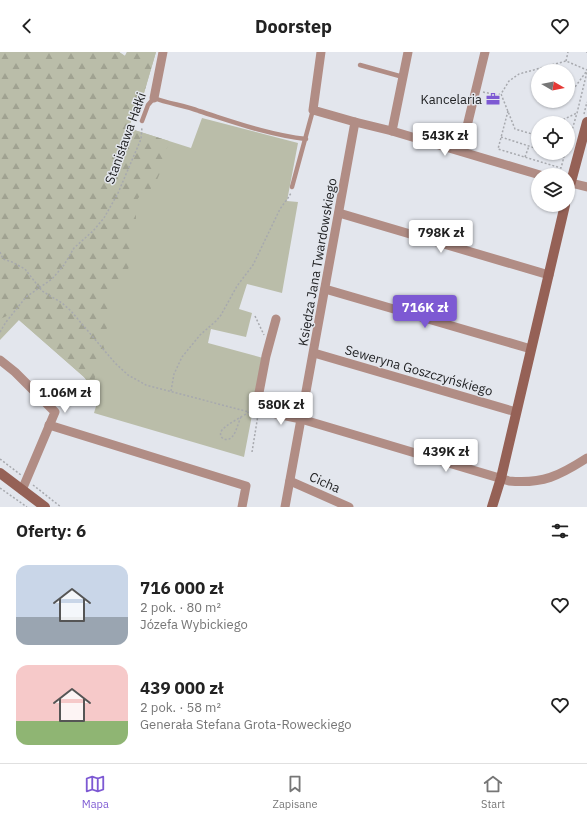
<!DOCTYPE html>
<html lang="pl">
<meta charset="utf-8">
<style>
:root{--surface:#fff;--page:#f2f2f2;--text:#222;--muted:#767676;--line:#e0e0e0;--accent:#7d59d3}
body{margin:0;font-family:"IBM Plex Sans",sans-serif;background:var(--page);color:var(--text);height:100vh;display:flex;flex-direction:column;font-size:15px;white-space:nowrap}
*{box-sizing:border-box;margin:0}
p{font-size:13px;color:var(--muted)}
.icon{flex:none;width:22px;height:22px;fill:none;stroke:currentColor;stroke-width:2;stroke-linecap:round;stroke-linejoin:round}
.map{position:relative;height:455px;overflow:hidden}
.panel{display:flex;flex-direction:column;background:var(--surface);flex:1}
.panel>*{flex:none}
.needle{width:26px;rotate:99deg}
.fabs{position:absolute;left:531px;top:12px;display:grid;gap:8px}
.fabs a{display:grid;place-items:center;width:44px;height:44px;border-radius:50%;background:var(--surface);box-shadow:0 1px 3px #0004;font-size:20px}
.price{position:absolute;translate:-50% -34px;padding:0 9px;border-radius:4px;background:#fff;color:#222;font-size:13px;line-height:26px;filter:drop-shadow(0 1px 2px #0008)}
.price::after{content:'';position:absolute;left:50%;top:24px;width:12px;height:9px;margin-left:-6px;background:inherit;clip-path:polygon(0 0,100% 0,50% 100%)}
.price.on{background:var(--accent);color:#fff}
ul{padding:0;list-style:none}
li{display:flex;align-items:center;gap:12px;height:100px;padding:0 16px}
li span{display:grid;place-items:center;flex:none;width:112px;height:80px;border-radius:12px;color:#555}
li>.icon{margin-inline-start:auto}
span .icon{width:48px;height:48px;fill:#fffc;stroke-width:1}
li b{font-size:17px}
h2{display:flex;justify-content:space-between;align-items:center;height:48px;padding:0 16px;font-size:17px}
header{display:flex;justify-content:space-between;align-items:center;height:52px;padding:0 16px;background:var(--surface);font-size:18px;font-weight:800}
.menu{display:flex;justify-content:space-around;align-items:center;height:56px;border-top:1px solid var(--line);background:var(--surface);font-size:11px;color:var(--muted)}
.menu a{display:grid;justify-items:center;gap:2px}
.menu .on{color:var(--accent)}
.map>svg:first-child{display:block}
.grass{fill:#babda9}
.forest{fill:url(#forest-firs)}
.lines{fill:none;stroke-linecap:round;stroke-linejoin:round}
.path{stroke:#a7a9ae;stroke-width:1.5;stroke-dasharray:2 2;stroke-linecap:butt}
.lane{stroke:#b18d85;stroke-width:4.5}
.street{stroke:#b18d85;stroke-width:9}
.secondary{stroke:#956156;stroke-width:10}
.labels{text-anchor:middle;stroke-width:3;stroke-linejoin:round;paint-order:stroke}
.poi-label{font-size:13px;fill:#212224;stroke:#e3e6ed;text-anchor:end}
.street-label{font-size:13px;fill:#212224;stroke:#e3e6ed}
</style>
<header><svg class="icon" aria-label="back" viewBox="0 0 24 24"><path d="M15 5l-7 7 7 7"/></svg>Doorstep<svg class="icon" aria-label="heart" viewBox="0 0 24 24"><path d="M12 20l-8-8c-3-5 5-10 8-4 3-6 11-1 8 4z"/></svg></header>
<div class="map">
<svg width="587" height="455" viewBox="0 0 587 455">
<defs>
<pattern id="forest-firs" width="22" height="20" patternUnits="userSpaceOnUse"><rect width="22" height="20" fill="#babda9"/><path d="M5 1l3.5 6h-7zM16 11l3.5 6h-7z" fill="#a0a291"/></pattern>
</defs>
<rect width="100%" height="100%" fill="#e3e6ed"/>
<!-- grass -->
<polygon class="grass" points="0,0 119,0 125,4 127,0 156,0 144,41 128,76 191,96 202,66 298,91 287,149 298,150 282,241 247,232 239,257 252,261 246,285 211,277 208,291 263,306 244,405 94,361 99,344 84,325 19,268 0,288"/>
<!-- forest -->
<path class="forest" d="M0,0H119L125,4L127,0H156L144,41L128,76L169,89L160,121L156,130L149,139L140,144L136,149V168L132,176L134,198L132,207L123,230L109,246V252L111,265L102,289L106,302C93,318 96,319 94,338L84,325L19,268L11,262L0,267Z"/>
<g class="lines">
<!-- path -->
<g class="path">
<polyline points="586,0 587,0"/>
<polyline points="566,9 568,0"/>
<polyline points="568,38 575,35 586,20"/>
<polyline points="483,40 498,43 500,42"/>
<polyline points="508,59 498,97 561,116 565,101"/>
<polyline points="584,62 587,50"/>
<polyline points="556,71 577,61"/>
<polyline points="538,79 532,82 515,77 501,42 509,29 519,22 566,9 587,18"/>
<polyline points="501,85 538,97"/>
<polyline points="568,92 577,61 587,20"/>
<polyline points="551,101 564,105"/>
<polyline points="525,105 529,94"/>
<polyline points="548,121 555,123"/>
<polyline points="0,200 3,207 12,210 25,217 42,239 62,251 71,259 115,311 128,323 146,333 249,360 252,358"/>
<polyline points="255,264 264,283"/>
<polyline points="0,280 6,270 26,245 52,227 64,213 74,196 93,179 104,166 118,141 141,87 142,75"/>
<polyline points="171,339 174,322 182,305 200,283 216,269 221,263 237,234 253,213 280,157 288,146 291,141"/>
<path d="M241,365C238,371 236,381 232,385C226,391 217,385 222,378C227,372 242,365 249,360"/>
<polyline points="252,400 258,363"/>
<polyline points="0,407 21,423"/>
<polyline points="33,433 61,455"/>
<polyline points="0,436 27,455"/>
</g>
<!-- lane -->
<g class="lane">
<polyline points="360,13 403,25"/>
<path d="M142,69L148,53L154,46C169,52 184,53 199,59C234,70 269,83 306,87"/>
<polyline points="292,135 313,58"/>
</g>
<!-- street -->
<g class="street">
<polyline points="154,46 163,0"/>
<polyline points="355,70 392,79 540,123"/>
<polyline points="392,79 408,0"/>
<polyline points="461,99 485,0"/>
<polyline points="571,131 587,135"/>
<polyline points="339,161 549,223"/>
<polyline points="325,237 531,297"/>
<path d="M276,267L266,304L258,346V354L267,360L301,367L509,429C543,432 559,424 587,406"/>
<polyline points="314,301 516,360"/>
<polyline points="0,308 15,320 55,360 22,438"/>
<polyline points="49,373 246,434 242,455"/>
<polyline points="290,429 349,455"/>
<polyline points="285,455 355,70 313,58 321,0"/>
</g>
<!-- secondary -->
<g class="secondary">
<polyline points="568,141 587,70"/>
<polyline points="0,421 45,455"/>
<polyline points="492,455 501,426 565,153"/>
</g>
</g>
<!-- icons -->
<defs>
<g id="office-bare" transform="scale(1.08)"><path d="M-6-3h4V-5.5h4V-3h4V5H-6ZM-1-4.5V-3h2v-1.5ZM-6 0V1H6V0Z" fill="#7d59d3" stroke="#e3e6ed" stroke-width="2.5" paint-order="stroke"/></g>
</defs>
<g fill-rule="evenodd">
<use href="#office-bare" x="493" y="47"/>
</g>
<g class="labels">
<!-- poi labels -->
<g class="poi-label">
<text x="482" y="52">Kancelaria</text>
</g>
<!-- street labels -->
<g class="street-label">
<text transform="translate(125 86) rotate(-70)" y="5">Stanisława Hałki</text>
<text transform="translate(317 210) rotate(-80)" y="5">Księdza Jana Twardowskiego</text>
<text transform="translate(419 318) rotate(16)" y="5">Seweryna Goszczyńskiego</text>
<text transform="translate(325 430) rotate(24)" y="5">Cicha</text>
</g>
</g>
</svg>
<div class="fabs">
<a><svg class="needle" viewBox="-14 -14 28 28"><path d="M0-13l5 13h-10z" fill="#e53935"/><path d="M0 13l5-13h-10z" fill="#767676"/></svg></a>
<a><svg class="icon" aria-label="locate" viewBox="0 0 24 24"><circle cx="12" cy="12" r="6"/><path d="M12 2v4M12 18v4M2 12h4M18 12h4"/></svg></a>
<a><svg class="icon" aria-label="layers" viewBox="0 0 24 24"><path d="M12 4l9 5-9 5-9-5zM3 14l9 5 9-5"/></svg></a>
</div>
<b class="price" style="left:445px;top:105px">543K zł</b>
<b class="price" style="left:441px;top:202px">798K zł</b>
<b class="price on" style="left:425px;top:277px">716K zł</b>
<b class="price" style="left:65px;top:362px">1.06M zł</b>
<b class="price" style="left:281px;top:374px">580K zł</b>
<b class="price" style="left:446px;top:421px">439K zł</b>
</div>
<section class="panel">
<h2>Oferty: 6<svg class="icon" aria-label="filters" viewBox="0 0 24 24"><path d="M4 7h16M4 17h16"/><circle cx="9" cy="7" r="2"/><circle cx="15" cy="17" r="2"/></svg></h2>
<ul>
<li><span style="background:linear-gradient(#c9d6e8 65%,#9aa5b1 0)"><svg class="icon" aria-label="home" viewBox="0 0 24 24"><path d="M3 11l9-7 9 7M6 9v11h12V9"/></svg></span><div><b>716 000 zł</b><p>2 pok. · 80 m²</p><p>Józefa Wybickiego</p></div><svg class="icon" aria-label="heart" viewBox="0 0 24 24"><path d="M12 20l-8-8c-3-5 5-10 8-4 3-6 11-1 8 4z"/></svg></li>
<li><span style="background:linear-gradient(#f6c9c9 70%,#8fb573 0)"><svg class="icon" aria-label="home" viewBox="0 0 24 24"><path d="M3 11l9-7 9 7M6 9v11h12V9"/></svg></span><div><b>439 000 zł</b><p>2 pok. · 58 m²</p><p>Generała Stefana Grota-Roweckiego</p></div><svg class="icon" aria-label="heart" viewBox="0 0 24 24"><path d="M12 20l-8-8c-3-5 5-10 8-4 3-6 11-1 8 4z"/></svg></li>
</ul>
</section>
<nav class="menu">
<a class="on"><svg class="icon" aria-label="map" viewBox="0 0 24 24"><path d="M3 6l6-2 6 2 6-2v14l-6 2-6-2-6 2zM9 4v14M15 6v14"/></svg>Mapa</a>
<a><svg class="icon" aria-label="saved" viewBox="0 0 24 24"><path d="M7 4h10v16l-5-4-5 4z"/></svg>Zapisane</a>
<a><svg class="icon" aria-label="home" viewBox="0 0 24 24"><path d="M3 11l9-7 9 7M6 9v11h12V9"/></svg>Start</a>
</nav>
